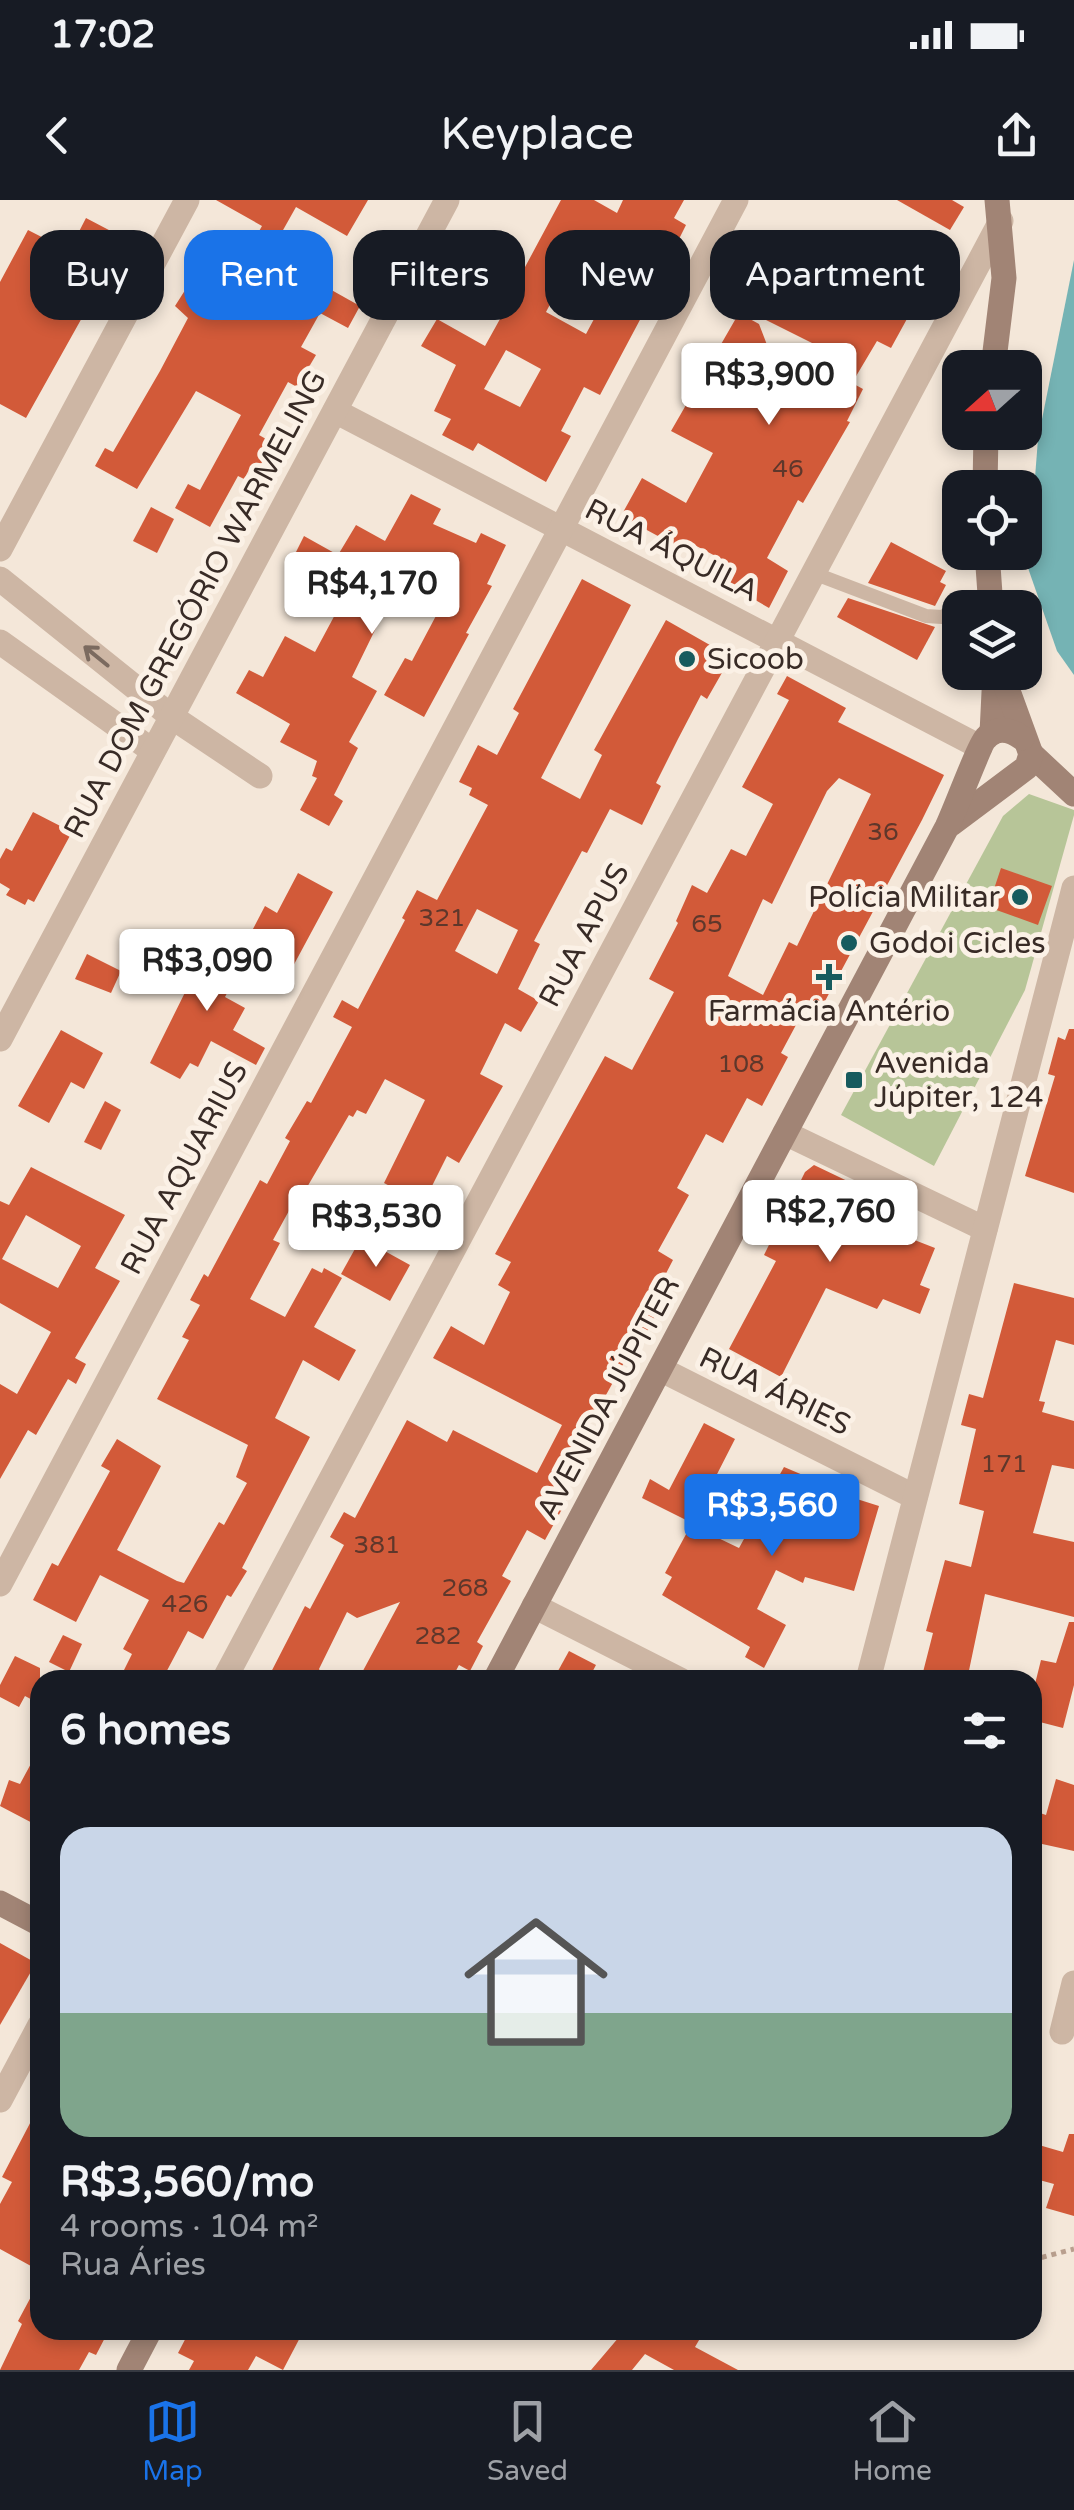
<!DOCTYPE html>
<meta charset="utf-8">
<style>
:root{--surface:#171b24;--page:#20242c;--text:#f1f3f6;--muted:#9ea1a6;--line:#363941;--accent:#1a73e8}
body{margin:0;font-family:"Varela Round",sans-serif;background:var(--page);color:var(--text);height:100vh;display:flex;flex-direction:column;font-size:38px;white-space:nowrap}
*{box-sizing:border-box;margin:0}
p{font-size:32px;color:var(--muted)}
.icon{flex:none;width:55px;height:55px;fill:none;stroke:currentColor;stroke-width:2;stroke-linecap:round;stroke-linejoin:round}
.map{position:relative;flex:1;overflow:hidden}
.panel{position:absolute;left:30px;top:1470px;width:1012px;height:670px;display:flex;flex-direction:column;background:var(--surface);border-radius:30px;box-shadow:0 5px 15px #0003}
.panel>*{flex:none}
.banner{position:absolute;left:30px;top:30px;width:1015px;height:90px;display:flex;gap:20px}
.needle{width:65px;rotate:249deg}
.tools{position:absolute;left:942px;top:150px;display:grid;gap:20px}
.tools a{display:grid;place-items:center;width:100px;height:100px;border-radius:20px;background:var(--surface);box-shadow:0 5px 15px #0003;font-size:50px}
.price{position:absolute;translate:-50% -85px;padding:0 22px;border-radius:10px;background:#fff;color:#222;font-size:32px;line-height:65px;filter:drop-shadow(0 2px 5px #0008)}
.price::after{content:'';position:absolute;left:50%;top:60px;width:30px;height:22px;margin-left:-15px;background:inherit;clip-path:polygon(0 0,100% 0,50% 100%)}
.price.selected{background:var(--accent);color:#fff}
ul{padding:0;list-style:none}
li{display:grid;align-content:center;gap:20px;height:530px;padding:0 30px}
li span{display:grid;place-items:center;height:310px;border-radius:30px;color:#555}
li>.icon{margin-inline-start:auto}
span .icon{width:180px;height:180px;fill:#fffc;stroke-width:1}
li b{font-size:42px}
h2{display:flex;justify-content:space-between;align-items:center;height:120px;padding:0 30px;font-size:42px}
.pill{padding:0 35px;border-radius:30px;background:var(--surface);box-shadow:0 5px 15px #0003;font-size:35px;line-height:90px}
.pill.selected{background:var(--accent);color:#fff}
.status{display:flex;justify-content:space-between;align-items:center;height:70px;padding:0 50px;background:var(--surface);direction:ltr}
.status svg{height:28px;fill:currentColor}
header{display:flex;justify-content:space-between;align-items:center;height:130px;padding:0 30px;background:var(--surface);font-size:45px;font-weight:600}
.dock{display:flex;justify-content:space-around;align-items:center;height:140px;border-top:2px solid var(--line);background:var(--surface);font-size:28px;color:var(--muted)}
.dock a{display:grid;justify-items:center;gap:5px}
.dock .selected{color:var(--accent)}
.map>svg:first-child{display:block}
.green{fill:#b7c598}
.water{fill:#75b3b4}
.building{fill:#d25a39;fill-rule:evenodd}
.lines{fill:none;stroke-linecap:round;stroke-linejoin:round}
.path{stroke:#b99f8e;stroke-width:5;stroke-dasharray:5 5;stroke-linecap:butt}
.lane{stroke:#cdb6a4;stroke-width:14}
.street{stroke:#cdb6a4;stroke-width:25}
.secondary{stroke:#a18475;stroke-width:25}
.oneway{stroke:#7b6a5f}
.poi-dot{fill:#175b5e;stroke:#fbf1e6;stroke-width:4}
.labels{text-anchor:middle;stroke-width:10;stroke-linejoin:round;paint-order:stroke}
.number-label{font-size:25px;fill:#5e372b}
.street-label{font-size:30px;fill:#382b26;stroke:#fbf1e6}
.poi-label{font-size:30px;fill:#382b26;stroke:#fbf1e6;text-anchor:start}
</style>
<div class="status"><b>17:02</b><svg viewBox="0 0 49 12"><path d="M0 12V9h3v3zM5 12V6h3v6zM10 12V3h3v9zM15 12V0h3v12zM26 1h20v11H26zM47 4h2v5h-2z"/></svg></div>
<header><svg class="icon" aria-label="back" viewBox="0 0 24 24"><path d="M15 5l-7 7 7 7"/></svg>Keyplace<svg class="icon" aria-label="share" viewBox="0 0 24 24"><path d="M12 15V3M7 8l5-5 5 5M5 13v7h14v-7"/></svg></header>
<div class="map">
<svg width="1074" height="2170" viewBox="0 0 1074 2170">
<rect width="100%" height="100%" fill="#f4e7d9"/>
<!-- green -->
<polygon class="green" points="1029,594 1074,610 1074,615 1025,790 934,966 841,915 1003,616"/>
<!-- water -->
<polygon class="water" points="1074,60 1074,475 1057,451 1028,368 1038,239"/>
<!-- building -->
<g class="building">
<polygon points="216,0 368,0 347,36 296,7 269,55 360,106 348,128 320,113 301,147 316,155 297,187 288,182 259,235 273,243 257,271 250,268 244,279 238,276 210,327 175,308 188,284 200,290 241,215 200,193 196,191 137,289 95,266 105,248 113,252 160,171 188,118 175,106 215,43 243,59 262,26"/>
<path d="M561,0H594L617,13L623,0H684L674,18L686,25L670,57L659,52L629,109L642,116L600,195L584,187L561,231L571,236L546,282L478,243L473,251L442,235L451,219L434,211L456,165L421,146L437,119L485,146L510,101L504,98L514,80L517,82ZM582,44L616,62L602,88L609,91L586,134L546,112ZM506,150L541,169L520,207L484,189Z"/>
<polygon points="897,0 952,0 964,7 950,30"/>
<polygon points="86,18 126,39 26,218 0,204 0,82 28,30 69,51"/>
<polygon points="766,31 798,48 785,71 754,54"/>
<polygon points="774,72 856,113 877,74 919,97 891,148 877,141 852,183 863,189 847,221 850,222 803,303 798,300 767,358 788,371 769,408 724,382 726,378 716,372 723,360 685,340 680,348 621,316 642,278 686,303 713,253 671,231 739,113 759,124 788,200 818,146 752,113"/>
<polygon points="411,294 441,309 433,324 476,343 481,333 506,345 487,384 492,386 466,433 469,434 424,517 384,495 405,458 412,461 438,412 395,389 352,477 377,491 349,542 358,548 334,595 343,601 329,626 300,610 317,578 312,576 317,561 280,542 290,524 236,493 249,470 263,477 285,436 315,452 345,396 290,364 304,336 338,355 356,325 385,341"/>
<polygon points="151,307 174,319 157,353 133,341"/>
<polygon points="891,342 946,371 940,382 946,385 935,406 868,383"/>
<path d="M582,379L631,405L541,578L580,599L602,555L594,550L666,420L731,457L707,499L701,495L678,539L656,583L661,586L642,625L610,609L587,653L582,651L559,694L534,741L540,744L518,789L539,801L521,832L505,823L480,874L503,886L459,963L447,956L428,994L421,991L416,1000L384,983L425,900L385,879L366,914L357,910L353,917L349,915L306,989L302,987L273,1040L280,1043L250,1099L285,1117L312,1068L322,1073L324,1068L342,1078L314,1127L356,1150L339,1181L303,1160L275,1218L310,1237L242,1368L247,1371L231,1397L227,1395L203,1439L188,1431L162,1480H119L132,1454L123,1449L149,1400L100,1375L76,1422L33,1400L52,1363L58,1366L110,1271L101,1266L117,1239L161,1266L117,1350L177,1381L184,1383L219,1322L224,1325L247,1283L236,1277L248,1245L157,1199L189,1140L182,1137L200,1105L190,1100L204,1074L208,1077L260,980L267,984L290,941L285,938L307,901L311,903L352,827L333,817L342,800L358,809L405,720L402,718L417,690L437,700L488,605L469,595L472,588L459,582L478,545L497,555L519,513L513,509ZM477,709L518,730L497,774L455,751Z"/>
<polygon points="848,398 935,427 917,460 837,417"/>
<path d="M787,476L846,508L838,522L944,575L922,620L817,816L804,810L781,853L788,857L762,906L747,898L723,943L706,934L677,988L689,995L658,1051L673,1060L649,1106L658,1111L641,1143L636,1141L557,1283L572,1291L545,1340L527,1330L502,1376L511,1381L477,1442L483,1446L470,1471L459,1465L451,1480H358L400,1402L357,1418L347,1412L319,1469L325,1480H267L305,1406L310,1409L344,1345L330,1337L344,1312L355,1318L407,1220L447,1242L453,1230L537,1273L562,1225L433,1158L451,1126L484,1145L510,1092L498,1085L511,1062L495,1054L605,856L632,870L674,792L649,779L678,723L676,721L692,685L707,693L731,649L746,656L773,604L742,587L789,500L777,494ZM839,578L871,594L797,746L789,742L763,795L728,776L763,699L772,704L827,591Z"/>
<polygon points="33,612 72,632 34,702 28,699 25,705 6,695 10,689 0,683 0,659 6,648 12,651"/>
<polygon points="1001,668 1052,686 1038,725 988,707"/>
<polygon points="298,673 333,692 291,770 244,746 265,706 277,713"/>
<polygon points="214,734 248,752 225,797 245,808 233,830 265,848 256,865 211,841 198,867 190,863 180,879 150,863"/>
<polygon points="87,754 121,771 111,793 75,779"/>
<polygon points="1069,829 1074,829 1074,993 1025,976 1055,876 1048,874 1058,837 1065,840"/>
<polygon points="61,830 103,853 84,889 71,882 49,923 18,906"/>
<polygon points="105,901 121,910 101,950 84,942"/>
<polygon points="814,965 887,1000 884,1006 907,1018 899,1034 935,1048 920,1085 930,1089 920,1114 883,1099 877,1109 826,1088 781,1177 729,1149 776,1061 764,1055 805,972"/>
<path d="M31,967L125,1015L95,1068L120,1081L75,1158L86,1164L76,1184L68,1179L36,1235L28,1230L0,1279V1184L17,1194L51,1132L0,1103V1001L9,1005ZM26,1015L81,1046L58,1088L2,1059Z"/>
<polygon points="361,1038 410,1065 390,1101 341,1074"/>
<polygon points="1014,1083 1074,1098 1074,1145 1056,1140 1039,1201 1045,1202 1042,1212 1074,1221 1074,1269 1052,1265 1033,1333 1074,1342 1074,1417 985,1394 967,1480 921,1480 933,1433 926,1431 945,1360 971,1367 976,1346 984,1311 959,1304 976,1229 961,1225 969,1194 983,1198"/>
<polygon points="704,1223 735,1239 692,1323 642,1298 650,1279 669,1290"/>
<polygon points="784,1267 824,1284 822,1288 879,1306 854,1391 805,1377 803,1383 776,1370 757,1409 786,1425 764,1468 745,1457 750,1447 662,1395 672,1377 665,1373 691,1325 739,1348"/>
<polygon points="1069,1422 1074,1422 1074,1485 1063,1528 1032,1520 1032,1496 1041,1460 1056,1463"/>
<polygon points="63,1435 82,1444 69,1472 49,1462"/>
<polygon points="569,1451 596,1465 588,1480 553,1480"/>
<polygon points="15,1456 40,1468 40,1504 25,1496 19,1507 0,1497 0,1485"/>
<polygon points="40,1547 40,1627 0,1606 9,1580 20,1584"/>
<polygon points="1056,1579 1074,1585 1074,1651 1033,1642 1040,1613 1046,1615"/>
<polygon points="0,1743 36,1763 0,1825"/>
<polygon points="40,1904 40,2071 0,2049 0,2004 12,1982 2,1977"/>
<polygon points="1069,1934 1074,1934 1074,2016 1046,2008 1054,1984 1032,1978 1032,1943 1063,1952"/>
<polygon points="40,2080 40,2130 109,2130 96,2155 89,2152 79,2170 0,2170 22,2124 18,2121"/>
<polygon points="190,2130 304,2130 283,2170 256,2156 248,2170 189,2170 194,2161 178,2153"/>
<polygon points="625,2130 705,2130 695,2147 738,2170 674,2170 645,2154 632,2170 591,2170"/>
</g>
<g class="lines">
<!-- path -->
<polyline class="path" points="1032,2060 1074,2049"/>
<!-- lane -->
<polyline class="lane" points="813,373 926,416 942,417 960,409"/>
<!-- street -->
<g class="street">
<polyline points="335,211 980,547"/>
<polyline points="0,349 187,0"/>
<polyline points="0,379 172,517 260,576"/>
<polyline points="0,442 153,551"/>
<polyline points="0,839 447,0"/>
<polyline points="785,933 985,1029"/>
<polyline points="660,1169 915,1297"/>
<polyline points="0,1384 736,0"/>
<polyline points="534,1406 680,1480"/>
<polyline points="224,1480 1001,21"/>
<polyline points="868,1480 1074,688"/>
<polyline points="1062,1832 1074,1783"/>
<polyline points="0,1900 40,1825"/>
</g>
<!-- secondary -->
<g class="secondary">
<polyline points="993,168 1004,78 997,0"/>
<polyline points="985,288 986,232"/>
<polyline points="987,352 991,408"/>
<polyline points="992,533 995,472"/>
<polyline points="1031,554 1074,594"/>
<polyline points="951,624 1027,567 1031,554 1001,472"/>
<path d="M495,1480L947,627C954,613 980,543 986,538C996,526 1011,530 1022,538"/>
<polyline points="0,1703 40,1724"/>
<polyline points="129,2170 150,2130"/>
</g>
</g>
<!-- one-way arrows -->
<defs><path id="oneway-shaft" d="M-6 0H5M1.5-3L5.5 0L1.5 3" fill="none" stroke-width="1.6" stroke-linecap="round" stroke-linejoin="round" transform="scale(2.5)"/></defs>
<use class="oneway" href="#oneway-shaft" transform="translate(96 456) rotate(-141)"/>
<!-- markers -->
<g class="poi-dot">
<circle cx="687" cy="459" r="10"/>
<circle cx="1020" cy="697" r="10"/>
<circle cx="849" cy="743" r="10"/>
<path d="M824 762h10v10h10v10h-10v10h-10v-10h-10v-10h10z"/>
<rect x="844" y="870" width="20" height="20" rx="5"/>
</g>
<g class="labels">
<!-- number labels -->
<g class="number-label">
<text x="788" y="277">46</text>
<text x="883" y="640">36</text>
<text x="442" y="726">321</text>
<text x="707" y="732">65</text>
<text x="741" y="872">108</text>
<text x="1004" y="1272">171</text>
<text x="377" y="1353">381</text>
<text x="465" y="1396">268</text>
<text x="185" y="1412">426</text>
<text x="438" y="1444">282</text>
</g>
<!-- street labels -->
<g class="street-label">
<text transform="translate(672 350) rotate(27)" y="10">RUA ÁQUILA</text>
<text transform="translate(195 404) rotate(-62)" y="10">RUA DOM GREGÓRIO WARMELING</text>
<text transform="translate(584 735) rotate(-62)" y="10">RUA APUS</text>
<text transform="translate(184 968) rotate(-62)" y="10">RUA AQUARIUS</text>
<text transform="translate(775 1191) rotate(26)" y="10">RUA ÁRIES</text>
<text transform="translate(608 1198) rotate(-62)" y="10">AVENIDA JÚPITER</text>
</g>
<!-- poi labels -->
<g class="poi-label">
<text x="707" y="469">Sicoob</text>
<text x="1000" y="707" text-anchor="end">Polícia Militar</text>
<text x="869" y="753">Godoi Cicles</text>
<text x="829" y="821" text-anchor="middle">Farmácia Antério</text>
<text x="874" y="873">Avenida<tspan x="874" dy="34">Júpiter, 124</tspan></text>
</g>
</g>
</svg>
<div class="tools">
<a><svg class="needle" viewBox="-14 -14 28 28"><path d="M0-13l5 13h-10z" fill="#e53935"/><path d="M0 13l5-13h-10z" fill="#9ea1a6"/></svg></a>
<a><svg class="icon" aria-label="locate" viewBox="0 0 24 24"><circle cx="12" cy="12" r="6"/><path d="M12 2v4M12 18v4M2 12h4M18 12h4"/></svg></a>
<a><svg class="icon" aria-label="layers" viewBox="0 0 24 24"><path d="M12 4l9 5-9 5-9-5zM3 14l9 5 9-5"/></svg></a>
</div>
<b class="price" style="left:769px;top:228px">R$3,900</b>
<b class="price" style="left:372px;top:437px">R$4,170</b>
<b class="price" style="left:207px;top:814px">R$3,090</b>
<b class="price" style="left:830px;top:1065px">R$2,760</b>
<b class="price" style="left:376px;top:1070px">R$3,530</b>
<b class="price selected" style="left:772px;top:1359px">R$3,560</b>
<div class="banner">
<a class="pill">Buy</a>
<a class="pill selected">Rent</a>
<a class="pill">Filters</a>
<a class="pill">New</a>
<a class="pill">Apartment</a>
</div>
<section class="panel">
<h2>6 homes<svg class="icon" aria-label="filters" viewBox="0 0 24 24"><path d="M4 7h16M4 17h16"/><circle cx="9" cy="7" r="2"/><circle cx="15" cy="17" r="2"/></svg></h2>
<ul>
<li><span style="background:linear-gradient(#c9d6e8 60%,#7fa58c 0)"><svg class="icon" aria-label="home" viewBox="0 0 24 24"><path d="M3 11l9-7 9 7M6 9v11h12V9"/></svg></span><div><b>R$3,560/mo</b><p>4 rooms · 104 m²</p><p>Rua Áries</p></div></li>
</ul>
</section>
</div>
<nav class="dock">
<a class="selected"><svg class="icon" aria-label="map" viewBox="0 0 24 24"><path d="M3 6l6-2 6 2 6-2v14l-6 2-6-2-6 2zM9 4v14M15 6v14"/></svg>Map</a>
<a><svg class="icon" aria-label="saved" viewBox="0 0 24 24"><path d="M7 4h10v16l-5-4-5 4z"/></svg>Saved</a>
<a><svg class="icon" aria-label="home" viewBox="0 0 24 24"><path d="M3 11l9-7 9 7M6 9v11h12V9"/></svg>Home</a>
</nav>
